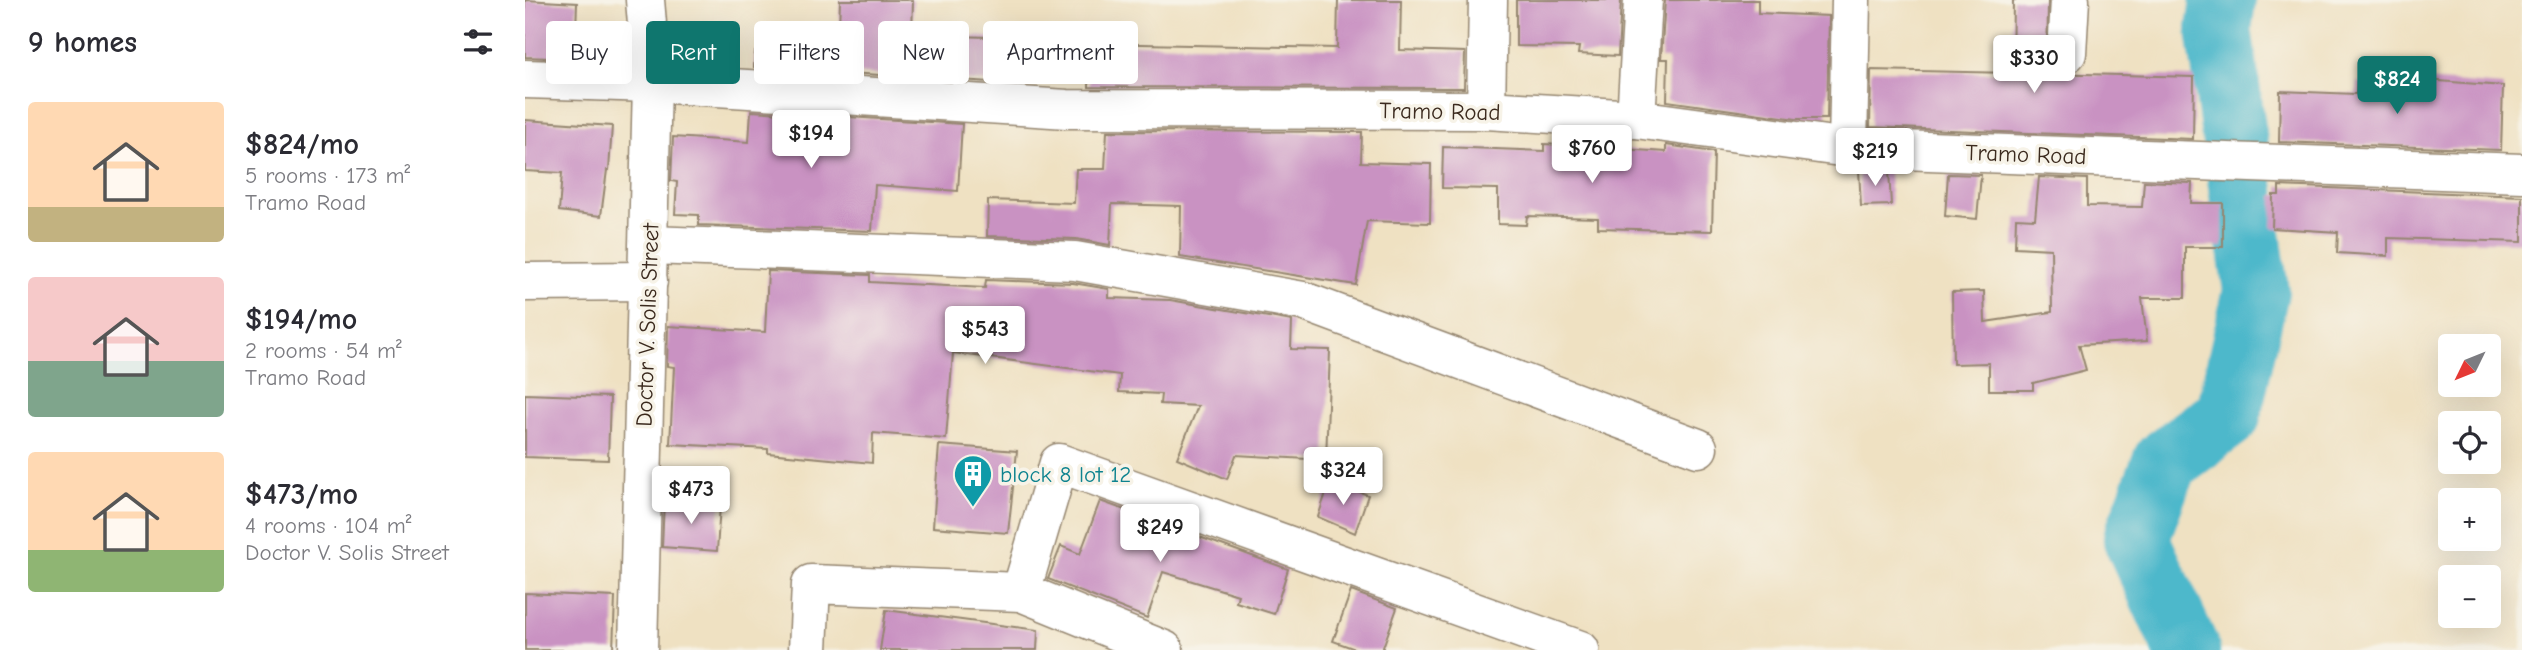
<!DOCTYPE html>
<meta charset="utf-8">
<style>
:root{--surface:#fff;--page:#f7f7f7;--text:#2b2b33;--muted:#7c7c81;--accent:#0f766e}
body{margin:0;font-family:"Comic Neue",sans-serif;background:var(--page);color:var(--text);height:100vh;display:flex;flex-direction:column;font-size:26px;white-space:nowrap}
*{box-sizing:border-box;margin:0}
p{font-size:23px;color:var(--muted)}
.icon{flex:none;width:38px;height:38px;fill:none;stroke:currentColor;stroke-width:2;stroke-linecap:round;stroke-linejoin:round}
.map{position:relative;flex:1;overflow:hidden}
.drawer{display:flex;flex-direction:column;background:var(--surface);width:525px}
.drawer>*{flex:none}
.hud{position:absolute;left:21px;top:21px;width:665px;height:63px;display:flex;gap:14px}
.needle{width:46px;rotate:227deg}
.tools{position:absolute;left:1913px;top:334px;display:grid;gap:14px}
.tools a{display:grid;place-items:center;width:63px;height:63px;border-radius:7px;background:var(--surface);box-shadow:0 7px 28px #0002;font-size:35px}
.price{position:absolute;translate:-50% -60px;padding:0 16px;border-radius:7px;background:#fff;color:#222;font-size:23px;line-height:46px;filter:drop-shadow(0 2px 4px #0008)}
.price::after{content:'';position:absolute;left:50%;top:42px;width:21px;height:16px;margin-left:-10px;background:inherit;clip-path:polygon(0 0,100% 0,50% 100%)}
.price.on{background:var(--accent);color:#fff}
ul{padding:0;list-style:none}
li{display:flex;align-items:center;gap:21px;height:175px;padding:0 28px}
li span{display:grid;place-items:center;flex:none;width:196px;height:140px;border-radius:7px;color:#555}
li>.icon{margin-inline-start:auto}
span .icon{width:84px;height:84px;fill:#fffc;stroke-width:1}
li b{font-size:30px}
h2{display:flex;justify-content:space-between;align-items:center;height:84px;padding:0 28px;font-size:30px}
.tag{padding:0 24px;border-radius:7px;background:var(--surface);box-shadow:0 7px 28px #0002;font-size:24px;line-height:63px}
.tag.on{background:var(--accent);color:#fff}
main{display:flex;flex:1;min-height:0}
.map>svg:first-child{display:block}
.lines{fill:none;stroke-linecap:round;stroke-linejoin:round}
.river{stroke:#4eb8cb;stroke-width:66}
.building{fill:#c992c2}
.minor-casing{stroke:#958670;stroke-width:41}
.minor{stroke:#fff;stroke-width:38}
.labels{text-anchor:middle;stroke-width:7;stroke-linejoin:round;paint-order:stroke}
.street-label{font-size:23px;fill:#3b2a1e;stroke:#f7f3e8}
.culture-label{font-size:23px;fill:#0d838f;stroke:#f7f3e8;text-anchor:start}
</style>
<main>
<section class="drawer">
<h2>9 homes<svg class="icon" aria-label="filters" viewBox="0 0 24 24"><path d="M4 7h16M4 17h16"/><circle cx="9" cy="7" r="2"/><circle cx="15" cy="17" r="2"/></svg></h2>
<ul>
<li><span style="background:linear-gradient(#ffd9b3 75%,#c2b280 0)"><svg class="icon" aria-label="home" viewBox="0 0 24 24"><path d="M3 11l9-7 9 7M6 9v11h12V9"/></svg></span><div><b>$824/mo</b><p>5 rooms · 173 m²</p><p>Tramo Road</p></div></li>
<li><span style="background:linear-gradient(#f6c9c9 60%,#7fa58c 0)"><svg class="icon" aria-label="home" viewBox="0 0 24 24"><path d="M3 11l9-7 9 7M6 9v11h12V9"/></svg></span><div><b>$194/mo</b><p>2 rooms · 54 m²</p><p>Tramo Road</p></div></li>
<li><span style="background:linear-gradient(#ffd9b3 70%,#8fb573 0)"><svg class="icon" aria-label="home" viewBox="0 0 24 24"><path d="M3 11l9-7 9 7M6 9v11h12V9"/></svg></span><div><b>$473/mo</b><p>4 rooms · 104 m²</p><p>Doctor V. Solis Street</p></div></li>
</ul>
</section>
<div class="map">
<svg width="1997" height="650" viewBox="0 0 1997 650">
<rect width="100%" height="100%" fill="#f7f3e8"/>
<filter id="ink" filterUnits="userSpaceOnUse"><feTurbulence type="fractalNoise" baseFrequency=".0143" numOctaves="2"/><feDisplacementMap in="SourceGraphic" scale="14" xChannelSelector="R" yChannelSelector="G"/><feConvolveMatrix kernelMatrix="1 2 1 2 8 2 1 2 1" color-interpolation-filters="sRGB"/></filter>
<filter id="wash" filterUnits="userSpaceOnUse"><feTurbulence type="fractalNoise" baseFrequency=".00686" numOctaves="4" result="noise"/><feDisplacementMap in="SourceGraphic" scale="28" xChannelSelector="R" yChannelSelector="G"/><feGaussianBlur stdDeviation="1.57" result="paint"/><feColorMatrix in="noise" values="0 0 0 0 0 0 0 0 0 0 0 0 0 0 0 0 0 1.4 0 .05"/><feComposite in="paint" operator="in"/></filter>
<g filter="url(#wash)">
<rect width="100%" height="100%" fill="#efe1c2"/>
<g class="lines">
<!-- river -->
<polyline class="river" points="1662,650 1611,539 1640,462 1703,415 1731,291 1694,29 1698,0"/>
</g>
<g id="blocks">
<!-- building -->
<g class="building">
<polygon points="0,0 52,3 50,59 0,57"/>
<polygon points="315,0 388,0 387,35 467,37 466,82 229,67 230,52 313,56"/>
<polygon points="813,0 876,0 875,50 940,52 939,88 564,87 565,43 812,48"/>
<polygon points="991,0 1096,0 1093,56 1053,54 1054,47 991,46"/>
<polygon points="1140,0 1233,0 1233,13 1304,16 1302,119 1271,119 1142,101 1143,59 1136,59"/>
<polygon points="1488,0 1523,0 1522,73 1669,77 1668,139 1345,127 1346,70 1487,73"/>
<polygon points="1888,79 1978,86 1976,150 1754,142 1755,91 1831,94 1832,82 1888,85"/>
<polygon points="226,111 437,124 433,191 350,185 347,231 174,225 174,215 150,214 152,182 146,181 148,137 224,142"/>
<polygon points="0,120 87,126 84,170 82,170 76,216 34,211 37,173 0,171"/>
<polygon points="582,131 837,132 836,162 906,164 905,223 842,221 831,285 655,257 656,206 587,204 585,245 551,239 462,236 463,200 549,203 551,169 580,169"/>
<polygon points="1019,144 1141,152 1141,145 1189,152 1187,231 1073,228 1073,218 1002,216 1001,225 973,224 973,189 917,188 918,147 1019,151"/>
<polygon points="1334,170 1364,171 1366,205 1336,206"/>
<polygon points="1423,174 1456,175 1452,219 1420,216"/>
<polygon points="1514,177 1562,179 1562,206 1617,207 1619,181 1667,183 1666,203 1698,203 1698,247 1660,247 1660,298 1617,298 1622,341 1554,345 1561,370 1508,383 1508,390 1464,390 1464,363 1428,364 1427,292 1459,291 1460,322 1527,312 1526,249 1490,247 1491,218 1510,219"/>
<polygon points="1754,186 1997,196 1997,242 1863,238 1863,256 1812,253 1813,232 1747,228 1748,195 1754,195"/>
<polygon points="243,271 345,275 345,282 460,288 461,280 548,283 584,289 584,298 645,300 767,321 766,349 805,350 801,460 711,455 702,479 652,458 673,406 635,404 636,394 594,392 595,375 428,353 421,439 348,433 347,463 243,453 243,449 145,444 149,367 142,366 143,326 240,332"/>
<polygon points="0,394 85,397 83,460 0,457"/>
<polygon points="414,445 492,451 483,533 408,527"/>
<polygon points="805,481 843,495 830,533 793,517"/>
<polygon points="139,501 195,505 192,551 137,547"/>
<polygon points="575,501 763,569 749,614 711,602 713,595 638,572 622,618 523,579 536,546 555,554"/>
<polygon points="826,591 872,608 857,650 833,650 808,641"/>
<polygon points="0,593 90,597 88,650 0,650"/>
<polygon points="361,610 513,630 512,650 355,650"/>
</g>
</g>
</g>
<g filter="url(#ink)">
<use href="#blocks" fill-opacity="0" stroke="#958670" stroke-width="2"/>
<g class="lines">
<!-- minor casing -->
<g class="minor-casing">
<g id="minor">
<polyline points="1542,53 1545,0"/>
<polyline points="0,79 127,83 542,109 961,110 1111,119 1323,148 1997,173"/>
<polyline points="961,110 963,0"/>
<polyline points="1111,119 1118,0"/>
<polyline points="1323,148 1326,0"/>
<polyline points="125,245 550,261 778,301 1173,448"/>
<polyline points="0,282 123,281"/>
<polyline points="496,592 534,463 1055,650"/>
<polyline points="113,650 127,83 120,0"/>
<polyline points="283,650 286,584 496,592 639,650"/>
</g>
</g>
<!-- minor -->
<use href="#minor" class="minor"/>
</g>
</g>
<!-- icons -->
<defs>
<g id="building-pin" transform="scale(2.0125)"><path d="M0 17L-7.5 6A9.5 9.5 0 1 1 7.5 6Z" fill="#0f9aa8" stroke="#f7f3e8"/><path d="M-4-6H4V6H1V3H-1V6H-4ZM-2.5-4.3h1.7v1.8h-1.7ZM.8-4.3h1.7v1.8H.8ZM-2.5-1h1.7V.8h-1.7ZM.8-1h1.7V.8H.8Z" fill="#fff"/></g>
</defs>
<g fill-rule="evenodd">
<use href="#building-pin" x="448" y="474"/>
</g>
<g class="labels">
<!-- street labels -->
<g class="street-label">
<text transform="translate(915 111) rotate(1)" y="8">Tramo Road</text>
<text transform="translate(1501 154) rotate(2)" y="8">Tramo Road</text>
<text transform="translate(122 325) rotate(-88)" y="8">Doctor V. Solis Street</text>
</g>
<!-- culture labels -->
<g class="culture-label">
<text x="475" y="482">block 8 lot 12</text>
</g>
</g>
</svg>
<div class="tools">
<a><svg class="needle" viewBox="-14 -14 28 28"><path d="M0-13l5 13h-10z" fill="#e53935"/><path d="M0 13l5-13h-10z" fill="#7c7c81"/></svg></a>
<a><svg class="icon" aria-label="locate" viewBox="0 0 24 24"><circle cx="12" cy="12" r="6"/><path d="M12 2v4M12 18v4M2 12h4M18 12h4"/></svg></a>
<a>+</a>
<a>−</a>
</div>
<b class="price" style="left:1509px;top:95px">$330</b>
<b class="price on" style="left:1872px;top:116px">$824</b>
<b class="price" style="left:286px;top:170px">$194</b>
<b class="price" style="left:1067px;top:185px">$760</b>
<b class="price" style="left:1350px;top:188px">$219</b>
<b class="price" style="left:460px;top:366px">$543</b>
<b class="price" style="left:818px;top:507px">$324</b>
<b class="price" style="left:166px;top:526px">$473</b>
<b class="price" style="left:635px;top:564px">$249</b>
<div class="hud">
<a class="tag">Buy</a>
<a class="tag on">Rent</a>
<a class="tag">Filters</a>
<a class="tag">New</a>
<a class="tag">Apartment</a>
</div>
</div>
</main>
